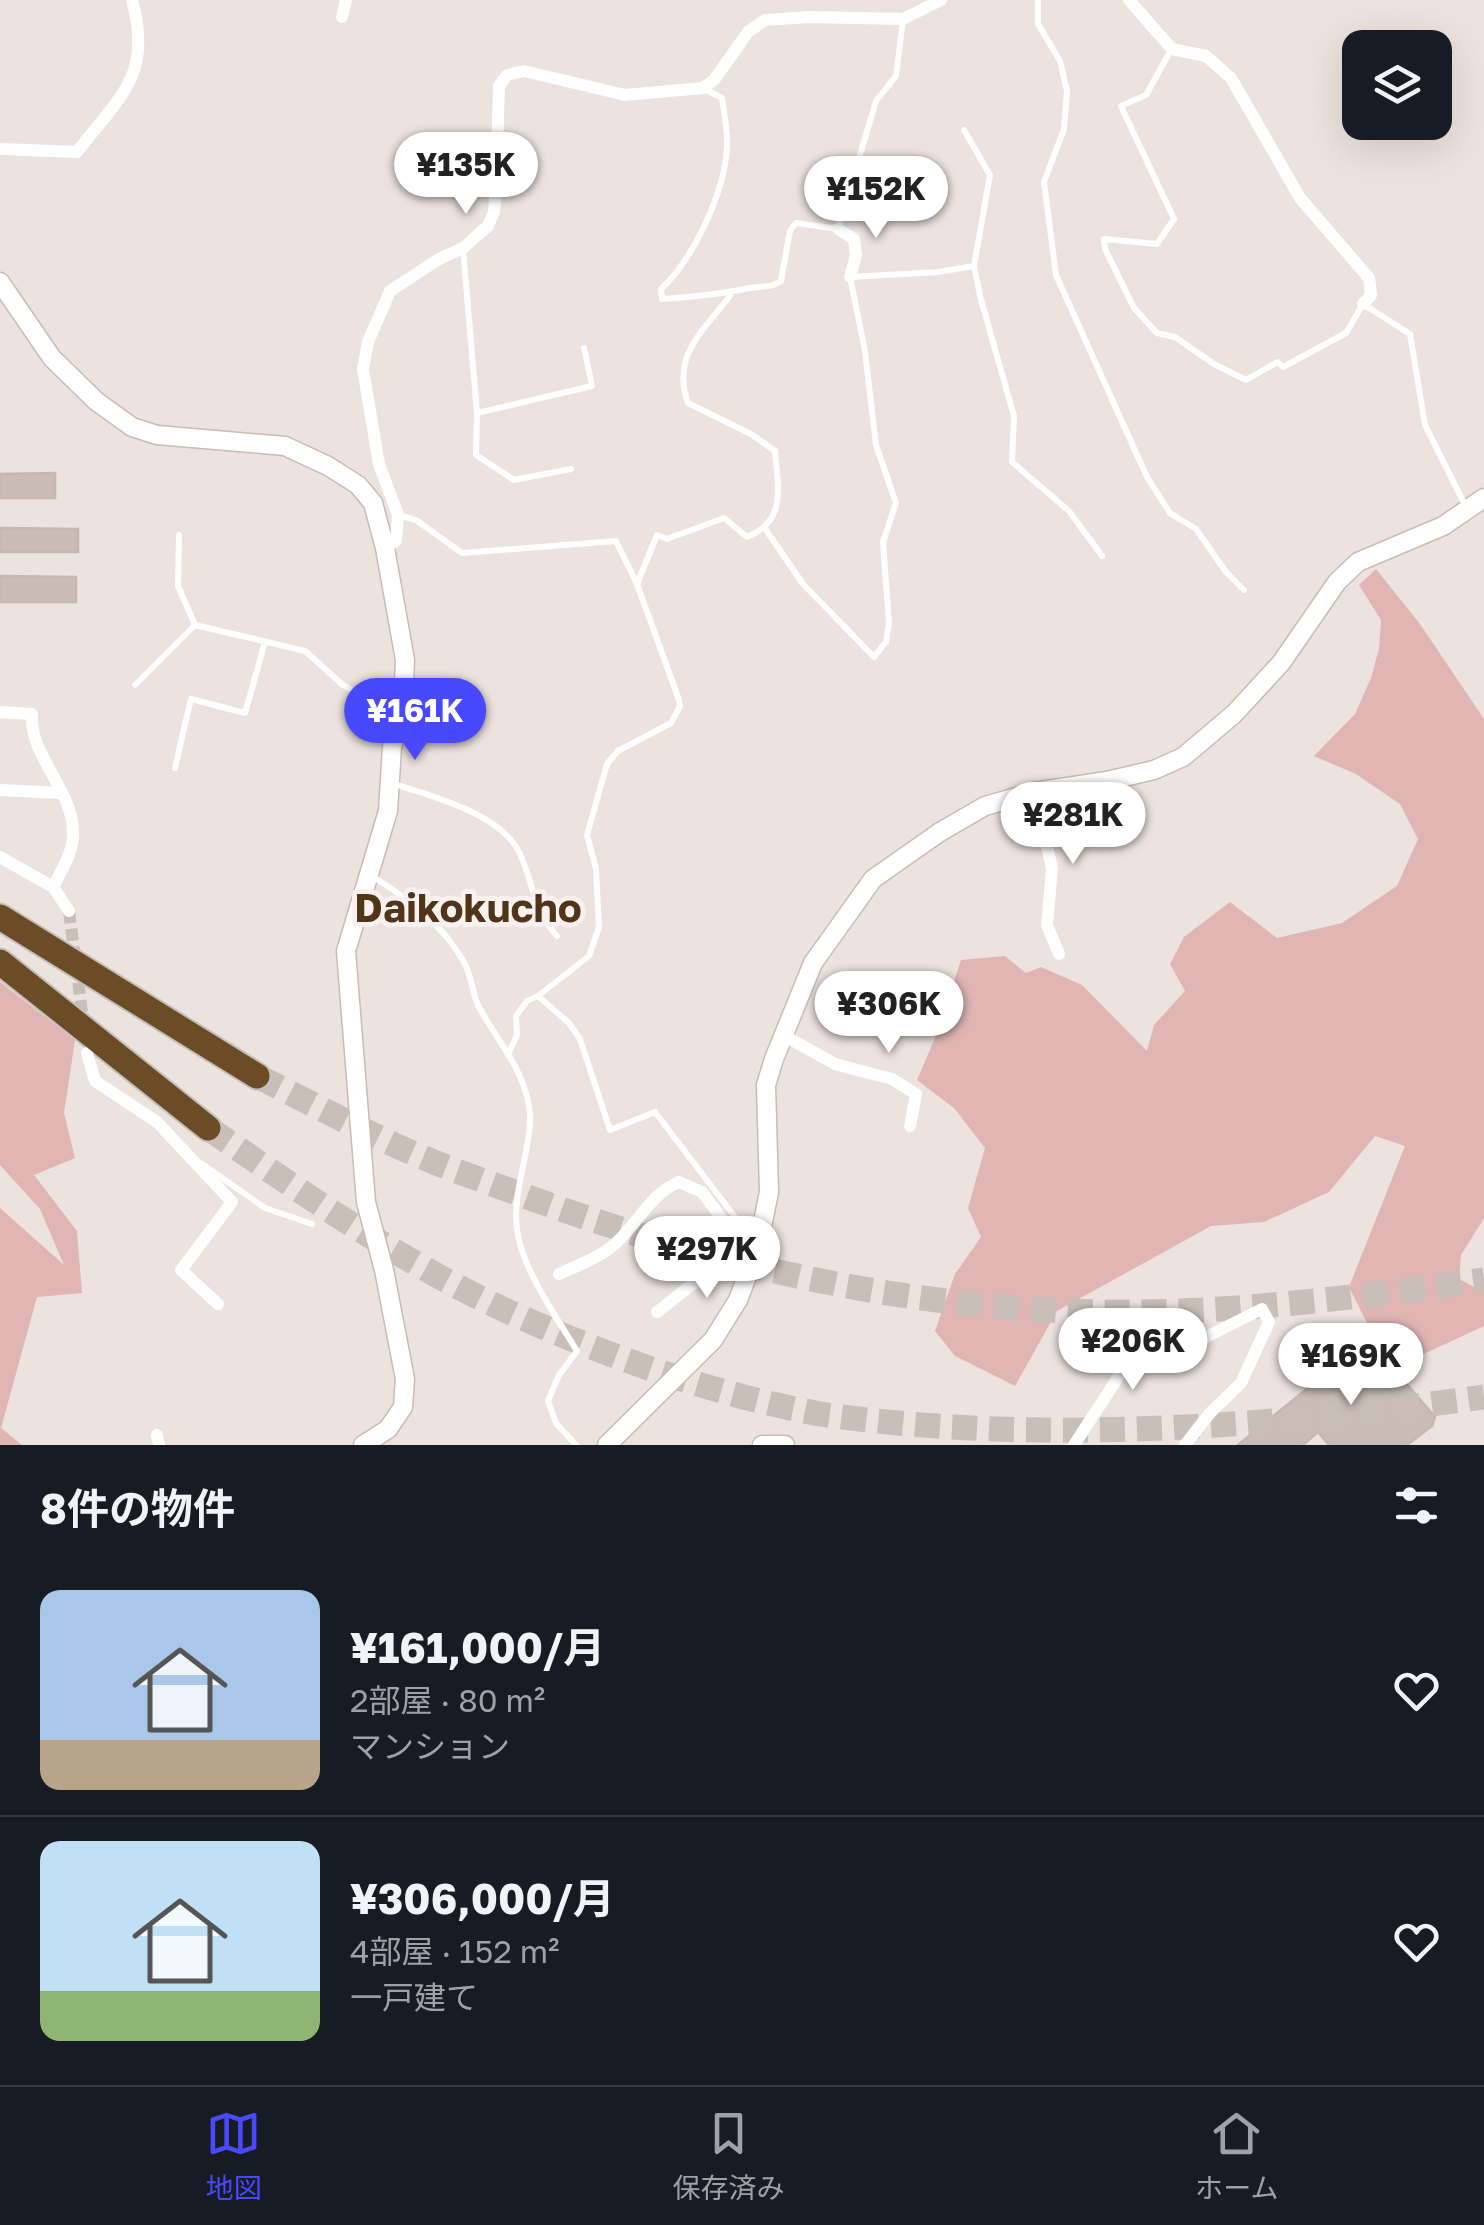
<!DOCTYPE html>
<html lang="ja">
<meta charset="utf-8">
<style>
:root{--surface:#171b24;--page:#242831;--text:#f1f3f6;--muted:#9ea1a6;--line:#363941;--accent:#4849ff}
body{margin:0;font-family:"Golos Text","Noto Sans JP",sans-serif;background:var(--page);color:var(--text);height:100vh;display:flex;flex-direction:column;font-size:38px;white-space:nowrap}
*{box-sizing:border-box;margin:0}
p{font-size:32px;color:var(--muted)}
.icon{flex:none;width:55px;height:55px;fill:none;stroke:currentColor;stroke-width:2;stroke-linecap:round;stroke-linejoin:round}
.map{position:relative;height:1445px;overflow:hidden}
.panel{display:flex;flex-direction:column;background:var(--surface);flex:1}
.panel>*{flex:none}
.controls{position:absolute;left:1342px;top:30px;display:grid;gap:20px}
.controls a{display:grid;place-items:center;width:110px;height:110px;border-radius:20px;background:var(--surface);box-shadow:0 10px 40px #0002;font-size:50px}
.price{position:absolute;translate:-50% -85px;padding:0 22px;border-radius:35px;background:#fff;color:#222;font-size:32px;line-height:65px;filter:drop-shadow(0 2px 5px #0008)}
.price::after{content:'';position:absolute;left:50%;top:60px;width:30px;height:22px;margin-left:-15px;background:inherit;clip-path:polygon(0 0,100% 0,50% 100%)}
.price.selected{background:var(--accent);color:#fff}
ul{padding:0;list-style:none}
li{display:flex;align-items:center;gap:30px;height:250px;padding:0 40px}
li+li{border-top:2px solid var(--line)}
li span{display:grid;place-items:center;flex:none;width:280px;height:200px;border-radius:20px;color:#555}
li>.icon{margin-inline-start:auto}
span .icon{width:120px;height:120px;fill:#fffc;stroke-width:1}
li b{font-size:42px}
h2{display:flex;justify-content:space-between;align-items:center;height:120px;padding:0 40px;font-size:42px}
.dock{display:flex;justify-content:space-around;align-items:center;height:140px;border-top:2px solid var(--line);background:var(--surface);font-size:28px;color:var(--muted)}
.dock a{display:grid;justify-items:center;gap:5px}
.dock .selected{color:var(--accent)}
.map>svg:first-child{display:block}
.green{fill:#e0b5b4}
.building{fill:#c9bdb6;stroke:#c6b7b0;stroke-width:2.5}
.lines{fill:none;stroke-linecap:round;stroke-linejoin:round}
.street-tunnel{stroke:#c9beb8;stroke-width:12;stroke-dasharray:12 6;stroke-linecap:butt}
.highway-tunnel{stroke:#c9beb8;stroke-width:25;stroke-dasharray:25 12;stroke-linecap:butt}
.secondary-casing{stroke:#ccbbb0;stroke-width:21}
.highway-casing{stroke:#c5c0bc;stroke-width:29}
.lane{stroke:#fff;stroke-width:6}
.street{stroke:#fff;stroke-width:12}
.secondary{stroke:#fff;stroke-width:18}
.highway{stroke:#6c4c26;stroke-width:25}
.labels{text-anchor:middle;stroke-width:10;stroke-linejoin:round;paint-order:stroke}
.quarter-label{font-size:40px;font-weight:bold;fill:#513518;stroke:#f8f1ef}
</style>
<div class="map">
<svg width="1484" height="1445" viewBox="0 0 1484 1445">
<rect width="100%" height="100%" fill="#ece2de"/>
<!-- green -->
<g class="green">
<polygon points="1376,569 1420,624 1484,719 1484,1218 1461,1255 1459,1279 1484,1292 1484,1326 1415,1358 1367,1323 1349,1287 1405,1146 1375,1136 1329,1192 1264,1222 1211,1226 1057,1311 1015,1386 955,1356 935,1331 955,1274 981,1237 968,1208 985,1148 954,1108 917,1080 938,1031 961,960 1005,956 1026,973 1041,967 1082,985 1147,1051 1154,1025 1185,991 1170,964 1184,937 1230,902 1277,938 1342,923 1397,886 1418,839 1400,804 1356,774 1314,756 1355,714 1371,678 1379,649 1381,620 1359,585"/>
<polygon points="0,982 75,1040 64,1113 75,1158 34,1175 77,1231 82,1293 37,1297 1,1428 22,1445 0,1445 0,1208 64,1265 40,1209 0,1165"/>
</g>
<!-- building -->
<g class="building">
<polygon points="55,473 55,498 0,498 0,474"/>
<polygon points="0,528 78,529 78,552 0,552"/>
<polygon points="0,576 76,577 76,602 0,602"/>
<polygon points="1368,1339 1435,1417 1432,1426 1407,1445 1329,1445 1318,1432 1303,1445 1238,1445"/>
</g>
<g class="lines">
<!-- street-tunnel -->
<polyline class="street-tunnel" points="69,911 84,1027"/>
<!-- highway-tunnel -->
<g class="highway-tunnel">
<path d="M257,1076C305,1100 351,1125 399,1147C442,1167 488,1182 533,1199C727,1270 931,1314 1138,1312C1254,1311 1369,1295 1484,1280"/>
<path d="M208,1128C307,1196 408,1267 518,1316C614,1359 717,1395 820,1414C1040,1445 1265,1427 1484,1397"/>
</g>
<!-- secondary casing -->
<g class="secondary-casing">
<g id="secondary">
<polyline points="0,282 52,358 96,401 132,427 157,435 285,446 328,466 358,485 373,503 385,548 405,660 403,707 392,747 388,811 346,951 366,1202 384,1270 405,1379 403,1407 388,1429 363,1445"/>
<polyline points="607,1445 713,1340 738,1300 758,1247 769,1192 766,1085 774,1059 813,963 873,879 940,832 985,806 1034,792 1107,781 1154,770 1183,757 1234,714 1281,663 1337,582 1358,562 1443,526 1484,498"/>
<polyline points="762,1445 785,1445"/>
</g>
</g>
<!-- highway casing -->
<g class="highway-casing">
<g id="highway">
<polyline points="0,917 257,1076"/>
<polyline points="0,962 208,1128"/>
</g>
</g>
<!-- lane -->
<g class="lane">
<polyline points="1038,0 1038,24 1060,61 1067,91 1064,129 1044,182 1056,275 1147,477 1170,513 1196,529 1226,572 1244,590"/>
<polyline points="1171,50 1146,95 1121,106 1174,219 1157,244 1104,239 1105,249 1134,308 1157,333 1175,337 1214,364 1246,380 1278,362 1283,367 1346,333 1363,304 1410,334 1425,425 1466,507"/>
<path d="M703,88L722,98C724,114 728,130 727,146C725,192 694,258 661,289L662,299C693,297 721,294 750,288C762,286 771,288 781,281L790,231L796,223L838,229L876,101L896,76L903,20"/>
<polyline points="964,130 990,175 974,266 980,296 1014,416 1012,462 1069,511 1102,556"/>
<polyline points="463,249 477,413 476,455 514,480 571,469"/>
<polyline points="477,413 592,386 584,348"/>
<polyline points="398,515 416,520 462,553 616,541 637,584 678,697 680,706 671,723 618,751 607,764 587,835 596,869 599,927 589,956 538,996 527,1001 516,1016 517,1035 508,1055"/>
<polyline points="766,530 803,584 874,657 886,642 889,623 883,542 896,503 876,445 865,351 850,277 938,272 974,266"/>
<polyline points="179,535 178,586 195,625 305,651 343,685 397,715"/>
<path d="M637,584L657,535L667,539L724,518L747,537C787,521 778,488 775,451L751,434L688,403C671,356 703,331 730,296"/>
<polyline points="135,685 195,625"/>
<polyline points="175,768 191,699 245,713 265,642"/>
<path d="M391,783C429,795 500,813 519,852C535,885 531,907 557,936"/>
<path d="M372,876C408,899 444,925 465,964C472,977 472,994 479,1007C498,1042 528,1074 530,1116C531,1151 512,1190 517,1229C521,1267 557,1318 577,1351L559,1375L548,1401L556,1423L576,1445"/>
<polyline points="538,996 569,1023 580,1039 610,1130 655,1112 754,1242"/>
<polyline points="202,1164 265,1208 312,1224"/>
</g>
<!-- street -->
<g class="street">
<polyline points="1129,0 1172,49 1206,56 1231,78 1300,198 1369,278 1371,295 1363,304"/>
<polyline points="342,17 346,0"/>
<path d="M0,149L77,152C120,96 153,75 132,0"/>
<polyline points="838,229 854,239 856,255 850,277"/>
<polyline points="385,548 396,541 398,515 379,464 363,369 368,342 390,291 439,259 463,248 488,226 494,212 496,189 499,86 507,75 524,71 625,95 703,88 714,80 748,32 765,20 809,17 903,19 941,0"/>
<path d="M0,712L32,714C29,757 75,791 73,835C73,853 61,871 53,887"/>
<polyline points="0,790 60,793"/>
<polyline points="1034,792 1052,868 1047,925 1059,954"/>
<polyline points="0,857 53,887 69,911"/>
<polyline points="783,1035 835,1064 892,1079 916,1094 910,1126"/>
<polyline points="87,1053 95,1081 157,1122 232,1202 181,1270 218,1304"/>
<path d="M559,1274C576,1266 596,1259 610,1248C636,1228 649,1194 679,1182L702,1192L753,1261"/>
<path d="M657,1312C683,1293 719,1255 753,1261"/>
<polyline points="157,1435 159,1445"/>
<polyline points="1074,1445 1134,1353 1154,1363 1262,1309 1269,1322 1241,1383 1210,1413 1185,1445"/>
</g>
<!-- secondary -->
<use href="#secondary" class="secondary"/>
<!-- highway -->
<use href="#highway" class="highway"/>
</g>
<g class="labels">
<!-- quarter labels -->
<g class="quarter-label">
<text x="468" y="922">Daikokucho</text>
</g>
</g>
</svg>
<div class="controls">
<a><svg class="icon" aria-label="layers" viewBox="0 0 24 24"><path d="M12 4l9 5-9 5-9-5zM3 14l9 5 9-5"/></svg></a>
</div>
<b class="price" style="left:466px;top:217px">¥135K</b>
<b class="price" style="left:876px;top:241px">¥152K</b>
<b class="price selected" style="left:415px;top:763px">¥161K</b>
<b class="price" style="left:1073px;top:867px">¥281K</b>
<b class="price" style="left:889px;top:1056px">¥306K</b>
<b class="price" style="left:707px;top:1301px">¥297K</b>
<b class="price" style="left:1133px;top:1393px">¥206K</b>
<b class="price" style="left:1351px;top:1408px">¥169K</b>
</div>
<section class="panel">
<h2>8件の物件<svg class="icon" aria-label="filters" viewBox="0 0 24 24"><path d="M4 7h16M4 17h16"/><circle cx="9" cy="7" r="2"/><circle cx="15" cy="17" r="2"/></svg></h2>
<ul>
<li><span style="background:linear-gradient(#a9c7e8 75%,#b9a48a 0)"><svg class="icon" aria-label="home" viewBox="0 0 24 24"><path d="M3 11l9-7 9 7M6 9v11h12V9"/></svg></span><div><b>¥161,000/月</b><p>2部屋 · 80 m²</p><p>マンション</p></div><svg class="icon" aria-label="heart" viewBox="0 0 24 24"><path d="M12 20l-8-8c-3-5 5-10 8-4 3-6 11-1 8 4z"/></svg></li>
<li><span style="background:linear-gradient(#bfe0f5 75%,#8fb573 0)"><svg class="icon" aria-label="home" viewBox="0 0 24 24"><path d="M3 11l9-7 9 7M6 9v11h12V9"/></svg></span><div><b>¥306,000/月</b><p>4部屋 · 152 m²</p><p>一戸建て</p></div><svg class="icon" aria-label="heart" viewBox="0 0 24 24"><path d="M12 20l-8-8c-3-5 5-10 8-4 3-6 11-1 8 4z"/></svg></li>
</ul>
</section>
<nav class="dock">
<a class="selected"><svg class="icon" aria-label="map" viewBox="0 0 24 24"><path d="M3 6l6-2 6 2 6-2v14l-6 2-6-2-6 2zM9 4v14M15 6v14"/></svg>地図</a>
<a><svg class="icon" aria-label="saved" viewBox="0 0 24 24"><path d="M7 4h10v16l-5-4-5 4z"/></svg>保存済み</a>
<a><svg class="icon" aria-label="home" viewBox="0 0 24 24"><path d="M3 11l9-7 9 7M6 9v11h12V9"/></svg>ホーム</a>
</nav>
